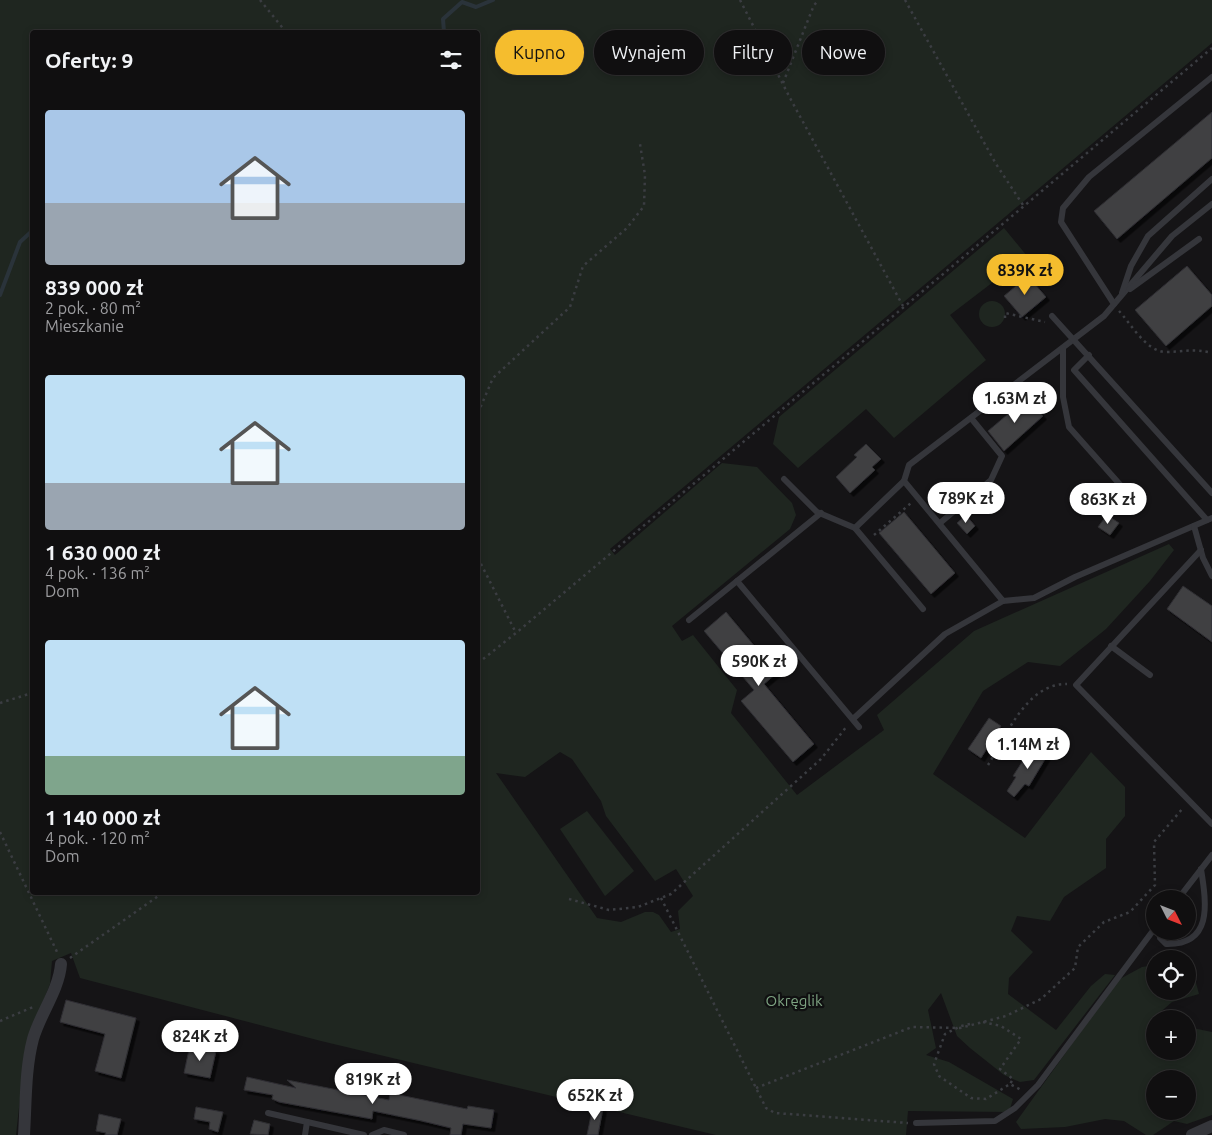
<!DOCTYPE html>
<html lang="pl">
<meta charset="utf-8">
<style>
:root{--surface:#100f10;--page:#1e1d1e;--text:#f1f3f6;--muted:#9c9c9f;--line:#302f30;--accent:#f5bd2e}
body{margin:0;font-family:Ubuntu,sans-serif;background:var(--page);color:var(--text);height:100vh;display:flex;flex-direction:column;font-size:19px;white-space:nowrap}
*{box-sizing:border-box;margin:0}
p{font-size:16px;color:var(--muted)}
.icon{flex:none;width:28px;height:28px;fill:none;stroke:currentColor;stroke-width:2;stroke-linecap:round;stroke-linejoin:round}
.map{position:relative;flex:1;overflow:hidden}
.side{position:absolute;left:30px;top:30px;width:450px;height:865px;display:flex;flex-direction:column;background:var(--surface);border-radius:5px;box-shadow:0 2px 8px #0003,0 0 0 1px var(--line)}
.side>*{flex:none}
.guide{position:absolute;left:495px;top:30px;width:475px;height:45px;display:flex;gap:10px}
.needle{width:32px;rotate:132deg}
.tools{position:absolute;left:1146px;top:890px;display:grid;gap:10px}
.tools a{display:grid;place-items:center;width:50px;height:50px;border-radius:50%;background:var(--surface);box-shadow:0 2px 8px #0003,0 0 0 1px var(--line);font-size:25px}
.price{position:absolute;translate:-50% -42px;padding:0 11px;border-radius:18px;background:#fff;color:#222;font-size:16px;line-height:32px;filter:drop-shadow(0 1px 2px #0008)}
.price::after{content:'';position:absolute;left:50%;top:30px;width:15px;height:11px;margin-left:-8px;background:inherit;clip-path:polygon(0 0,100% 0,50% 100%)}
.price.on{background:var(--accent);color:#111}
ul{padding:0;list-style:none}
li{display:grid;align-content:center;gap:10px;height:265px;padding:0 15px}
li span{display:grid;place-items:center;height:155px;border-radius:5px;color:#555}
li>.icon{margin-inline-start:auto}
span .icon{width:90px;height:90px;fill:#fffc;stroke-width:1}
li b{font-size:21px}
h2{display:flex;justify-content:space-between;align-items:center;height:60px;padding:0 15px;font-size:21px}
.chip{padding:0 18px;border-radius:22px;background:var(--surface);box-shadow:0 2px 8px #0003,0 0 0 1px var(--line);font-size:18px;line-height:45px}
.chip.on{background:var(--accent);color:#111}
.map>svg:first-child{display:block}
.green{fill:#1f2620;fill-rule:evenodd}
.lines{fill:none;stroke-linecap:round;stroke-linejoin:round}
.stream{stroke:#2a333a;stroke-width:4}
.building{fill:#3f3f43;stroke:#2f2e32;filter:url(#shadow)}
.path{stroke:#3b3d42;stroke-width:2.5;stroke-dasharray:2.5 4;stroke-linecap:butt}
.lane{stroke:#35363b;stroke-width:6}
.street{stroke:#35363b;stroke-width:12}
.labels{text-anchor:middle;stroke-width:4.5;stroke-linejoin:round;paint-order:stroke}
.park-label{font-size:15px;fill:#7da281;stroke:#101011}
</style>
<div class="map">
<svg width="1212" height="1135" viewBox="0 0 1212 1135">
<defs>
<filter id="shadow"><feDropShadow dx="3.5" dy="3.5" stdDeviation="0" flood-color="#0009"/></filter>
</defs>
<rect width="100%" height="100%" fill="#151416"/>
<!-- green -->
<g class="green">
<path d="M0,0H1212V43L610,549L615,555L722,463L757,467L792,503L796,515L790,529L672,626L682,641L693,635L737,690L731,713L797,795L884,730L877,715L974,631L1169,544L1174,550L1150,581L1106,629L1060,666L1028,662L983,691L933,774L1025,838L1091,752L1125,787V816L1106,839V868L1064,897L1050,921L1017,916L1011,931L1033,952L1009,978L1008,994L1056,1030L1091,986L1105,974L1115,975L1034,1080L1020,1082L1004,1075L970,1048L957,1036L941,993L928,1010L936,1048L926,1055L949,1062L1013,1099L1009,1112L908,1111L906,1135H716L321,1041L80,978L71,953L52,961L50,984L26,1045L16,1135H0ZM32,32H478V892H32ZM560,752L572,759L601,801L606,816L655,881L676,869L693,896L678,911L680,929L671,932L659,915L653,912H645L621,922L597,918L496,773L525,777Z"/>
<polygon points="1004,228 1027,256 950,315 986,360 894,438 866,409 798,468 773,444 779,417"/>
<circle cx="992" cy="314" r="13"/>
<polygon points="587,811 634,871 605,896 560,829"/>
<path d="M1155,965V991H1188V968L1193,972L1199,994L1172,1002L1157,1015L1173,1019H1155V1051H1188V1027L1212,1032V1115L1187,1124L1174,1121L1153,1135H1146L1124,1121L1105,1119L1065,1127L1021,1129L1016,1122L1118,980L1142,967ZM1155,1079H1188V1111H1155Z"/>
</g>
<g class="lines">
<!-- stream -->
<g class="stream">
<polyline points="444,32 443,19 462,2 476,7 493,0"/>
<polyline points="0,295 20,242 32,231"/>
</g>
</g>
<!-- building -->
<g class="building">
<polygon points="1212,112 1212,158 1117,239 1094,211"/>
<polygon points="1187,266 1212,295 1212,306 1166,346 1135,310"/>
<polygon points="1028,276 1046,297 1022,317 1004,296"/>
<polygon points="1027,398 1043,416 1004,451 988,431"/>
<polygon points="866,444 881,459 872,467 875,470 850,493 836,477 857,457 854,455"/>
<polygon points="904,512 955,573 931,594 879,533"/>
<polygon points="966,515 975,526 967,534 957,523"/>
<polygon points="1107,515 1119,523 1110,535 1098,527"/>
<polygon points="1183,586 1212,606 1212,642 1167,609"/>
<polygon points="726,612 777,673 764,684 814,744 793,762 741,701 754,690 704,631"/>
<polygon points="989,718 1001,726 981,758 968,749"/>
<polygon points="1033,745 1036,749 1038,746 1047,756 1029,786 1025,784 1014,797 1007,791 1016,777 1013,776"/>
<polygon points="66,1000 136,1018 121,1078 95,1071 105,1034 60,1022"/>
<polygon points="190,1045 216,1051 210,1078 184,1073"/>
<polygon points="247,1077 296,1088 287,1080 389,1100 390,1093 467,1109 468,1106 494,1110 491,1128 463,1124 461,1135 450,1135 451,1128 422,1121 373,1111 372,1119 279,1102 272,1099 273,1095 244,1090"/>
<polygon points="593,1106 603,1108 598,1135 587,1135"/>
<polygon points="196,1107 223,1112 218,1132 209,1129 210,1122 194,1119"/>
<polygon points="99,1114 121,1119 117,1135 105,1135 106,1133 96,1131"/>
<polygon points="254,1120 270,1124 268,1135 250,1134"/>
</g>
<g class="lines">
<!-- path -->
<g class="path">
<polyline points="260,0 286,32"/>
<polyline points="740,0 790,98 903,306"/>
<polyline points="905,0 996,164 1023,205"/>
<polyline points="783,83 814,5 819,0"/>
<path d="M1119,311C1131,324 1146,351 1165,352C1183,352 1194,348 1212,353"/>
<polyline points="1005,318 1005,313 1045,322"/>
<polyline points="478,413 493,378 570,307 583,266 627,228 644,206 645,175 640,144"/>
<polyline points="874,535 911,503"/>
<polyline points="478,558 516,633"/>
<polyline points="478,663 516,633 1212,48"/>
<polyline points="0,703 32,693"/>
<path d="M988,765C1006,736 1027,683 1067,684"/>
<polyline points="0,832 58,954"/>
<polyline points="661,898 766,1108 775,1113 908,1123"/>
<polyline points="569,899 609,910 638,907 671,894 821,759 847,726"/>
<polyline points="70,958 164,892"/>
<polyline points="0,1021 33,1007"/>
<polyline points="983,1022 1001,1026 1021,1039 1000,1069 1013,1079 1010,1084"/>
<polyline points="970,1024 961,1026 945,1034 934,1064 939,1076 971,1098 986,1099 1010,1084 1021,1090"/>
<polyline points="756,1088 912,1027 960,1028 1006,1016 1041,999 1075,968 1078,947 1104,922 1130,912 1155,885 1154,842 1183,808"/>
</g>
<!-- lane -->
<g class="lane">
<polyline points="1212,204 1172,236 1104,316 909,465 904,481 1003,601 1034,598 1075,577 1212,518"/>
<polyline points="1130,289 1199,239"/>
<polyline points="1122,293 1131,266 1148,236 1212,179"/>
<polyline points="1114,304 1061,222 1063,208 1089,177 1212,77"/>
<polyline points="1052,316 1212,493"/>
<polyline points="1063,348 1063,397 1069,427 1131,497"/>
<polyline points="1089,355 1074,370 1207,520"/>
<polyline points="784,479 817,512 855,528"/>
<polyline points="904,481 855,528 923,609"/>
<polyline points="940,523 991,480 1002,456 971,418"/>
<polyline points="1194,526 1203,558 1212,576"/>
<polyline points="1201,550 1076,685 1212,824"/>
<polyline points="737,581 859,727"/>
<polyline points="689,620 821,513"/>
<polyline points="1111,646 1150,675"/>
<polyline points="853,719 945,634 1003,601"/>
<polyline points="1178,899 1212,855"/>
<path d="M1160,931V938L1166,944C1212,945 1207,906 1201,869"/>
<polyline points="268,1113 364,1135"/>
<polyline points="916,1123 995,1121 1015,1108 1038,1085 1155,928"/>
<polyline points="305,1135 307,1122"/>
<polyline points="372,1135 384,1130 404,1135"/>
</g>
<!-- street -->
<g class="street">
<path d="M24,1135C26,1104 25,1069 33,1039C40,1014 59,990 61,964"/>
<polyline points="1192,1135 1212,1126"/>
</g>
</g>
<g class="labels">
<!-- park labels -->
<g class="park-label">
<text x="794" y="1006">Okręglik</text>
</g>
</g>
</svg>
<div class="tools">
<a><svg class="needle" viewBox="-14 -14 28 28"><path d="M0-13l5 13h-10z" fill="#e53935"/><path d="M0 13l5-13h-10z" fill="#9c9c9f"/></svg></a>
<a><svg class="icon" aria-label="locate" viewBox="0 0 24 24"><circle cx="12" cy="12" r="6"/><path d="M12 2v4M12 18v4M2 12h4M18 12h4"/></svg></a>
<a>+</a>
<a>−</a>
</div>
<b class="price on" style="left:1025px;top:296px">839K zł</b>
<b class="price" style="left:1015px;top:424px">1.63M zł</b>
<b class="price" style="left:966px;top:524px">789K zł</b>
<b class="price" style="left:1108px;top:525px">863K zł</b>
<b class="price" style="left:759px;top:687px">590K zł</b>
<b class="price" style="left:1028px;top:770px">1.14M zł</b>
<b class="price" style="left:200px;top:1062px">824K zł</b>
<b class="price" style="left:373px;top:1105px">819K zł</b>
<b class="price" style="left:595px;top:1121px">652K zł</b>
<div class="guide">
<a class="chip on">Kupno</a>
<a class="chip">Wynajem</a>
<a class="chip">Filtry</a>
<a class="chip">Nowe</a>
</div>
<section class="side">
<h2>Oferty: 9<svg class="icon" aria-label="filters" viewBox="0 0 24 24"><path d="M4 7h16M4 17h16"/><circle cx="9" cy="7" r="2"/><circle cx="15" cy="17" r="2"/></svg></h2>
<ul>
<li><span style="background:linear-gradient(#a9c7e8 60%,#9aa5b1 0)"><svg class="icon" aria-label="home" viewBox="0 0 24 24"><path d="M3 11l9-7 9 7M6 9v11h12V9"/></svg></span><div><b>839 000 zł</b><p>2 pok. · 80 m²</p><p>Mieszkanie</p></div></li>
<li><span style="background:linear-gradient(#bfe0f5 70%,#9aa5b1 0)"><svg class="icon" aria-label="home" viewBox="0 0 24 24"><path d="M3 11l9-7 9 7M6 9v11h12V9"/></svg></span><div><b>1 630 000 zł</b><p>4 pok. · 136 m²</p><p>Dom</p></div></li>
<li><span style="background:linear-gradient(#bfe0f5 75%,#7fa58c 0)"><svg class="icon" aria-label="home" viewBox="0 0 24 24"><path d="M3 11l9-7 9 7M6 9v11h12V9"/></svg></span><div><b>1 140 000 zł</b><p>4 pok. · 120 m²</p><p>Dom</p></div></li>
</ul>
</section>
</div>
